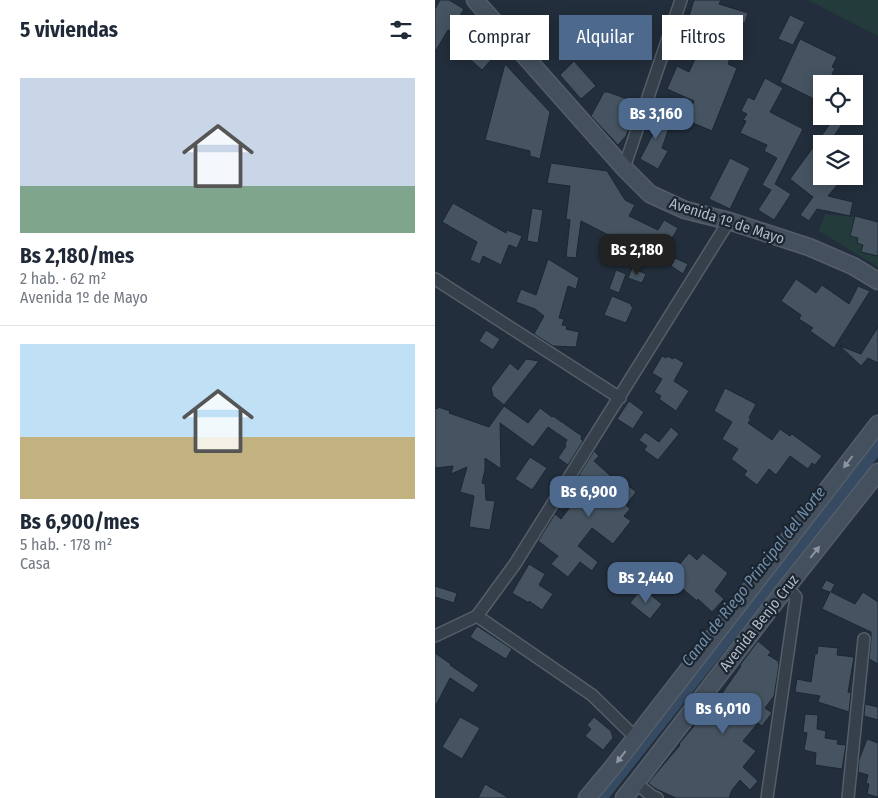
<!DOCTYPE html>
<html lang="es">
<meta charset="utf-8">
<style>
:root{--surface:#fff;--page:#f2f2f3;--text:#1f2937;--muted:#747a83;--line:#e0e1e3;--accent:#4d6a8e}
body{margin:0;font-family:"Fira Sans Condensed",sans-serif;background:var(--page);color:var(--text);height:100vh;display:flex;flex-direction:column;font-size:19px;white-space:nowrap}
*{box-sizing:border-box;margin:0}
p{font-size:16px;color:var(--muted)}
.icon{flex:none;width:28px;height:28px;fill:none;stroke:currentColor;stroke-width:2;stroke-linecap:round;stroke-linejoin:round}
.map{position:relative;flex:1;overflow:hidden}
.drawer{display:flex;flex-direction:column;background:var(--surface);width:435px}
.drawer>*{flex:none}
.hud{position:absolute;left:15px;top:15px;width:352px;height:45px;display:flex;gap:10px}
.fabs{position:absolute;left:378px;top:75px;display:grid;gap:10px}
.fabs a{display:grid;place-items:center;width:50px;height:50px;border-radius:0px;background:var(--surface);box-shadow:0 2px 12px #0003;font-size:25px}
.price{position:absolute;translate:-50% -42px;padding:0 11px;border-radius:10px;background:var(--accent);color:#fff;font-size:16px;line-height:32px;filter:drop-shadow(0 1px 2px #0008)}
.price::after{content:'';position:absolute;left:50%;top:30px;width:15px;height:11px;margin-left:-8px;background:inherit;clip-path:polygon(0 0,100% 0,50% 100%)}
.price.selected{background:#222;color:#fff}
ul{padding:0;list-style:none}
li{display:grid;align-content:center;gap:10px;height:265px;padding:0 20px}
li+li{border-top:1px solid var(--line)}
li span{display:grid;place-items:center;height:155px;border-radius:0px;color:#555}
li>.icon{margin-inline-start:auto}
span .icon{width:90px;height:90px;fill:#fffc;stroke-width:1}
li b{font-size:21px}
h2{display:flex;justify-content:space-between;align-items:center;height:60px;padding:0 20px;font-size:21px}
.tag{padding:0 18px;border-radius:0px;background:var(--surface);box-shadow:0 2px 12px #0003;font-size:18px;line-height:45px}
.tag.selected{background:var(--accent);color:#fff}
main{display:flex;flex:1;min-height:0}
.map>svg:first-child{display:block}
.green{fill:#243b3c}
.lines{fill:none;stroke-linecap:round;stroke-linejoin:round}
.canal{stroke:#364b62;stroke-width:14}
.building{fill:#465462;stroke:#1d2732}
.street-casing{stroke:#545e69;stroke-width:14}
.secondary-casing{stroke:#545e69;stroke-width:19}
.street{stroke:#36404b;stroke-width:11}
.secondary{stroke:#44505e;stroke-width:16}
.oneway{fill:#8b96a2}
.labels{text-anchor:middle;stroke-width:4.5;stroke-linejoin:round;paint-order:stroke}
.street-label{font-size:15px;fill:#b1bbc7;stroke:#1b2530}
.water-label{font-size:16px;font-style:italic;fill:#718eaa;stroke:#1b2530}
</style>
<main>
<section class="drawer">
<h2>5 viviendas<svg class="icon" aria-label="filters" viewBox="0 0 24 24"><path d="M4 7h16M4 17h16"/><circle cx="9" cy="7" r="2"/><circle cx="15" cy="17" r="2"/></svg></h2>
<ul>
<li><span style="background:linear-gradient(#c9d6e8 70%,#7fa58c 0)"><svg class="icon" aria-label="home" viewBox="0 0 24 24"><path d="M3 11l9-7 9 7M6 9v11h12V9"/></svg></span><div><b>Bs 2,180/mes</b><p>2 hab. · 62 m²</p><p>Avenida 1º de Mayo</p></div></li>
<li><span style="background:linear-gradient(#bfe0f5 60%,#c2b280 0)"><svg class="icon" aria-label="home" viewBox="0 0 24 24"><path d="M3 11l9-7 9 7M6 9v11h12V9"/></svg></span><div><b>Bs 6,900/mes</b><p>5 hab. · 178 m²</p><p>Casa</p></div></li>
</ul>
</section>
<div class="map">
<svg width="443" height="798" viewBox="0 0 443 798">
<rect width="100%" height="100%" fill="#222e3b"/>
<!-- green -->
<g class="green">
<polygon points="373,0 443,0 443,36"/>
<polygon points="390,214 429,218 443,222 443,267 384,231"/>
</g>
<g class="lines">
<!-- canal -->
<polyline class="canal" points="165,798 443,446"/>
</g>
<!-- building -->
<g class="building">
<polygon points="5,0 14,0 29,9 16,31 13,30 0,52 0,9"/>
<polygon points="259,0 286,0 284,4 313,13 310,23 300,20 298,25 273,17 267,35 250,29"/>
<polygon points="355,15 370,22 358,45 343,39"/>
<polygon points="47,34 65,50 47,70 29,54"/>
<polygon points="365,39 402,57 397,67 400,68 395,79 390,77 379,99 345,82"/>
<polygon points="269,40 278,44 277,48 296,56 293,64 302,68 277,131 251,120 259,101 232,89 242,66 254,72"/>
<polygon points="139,61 161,86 146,99 125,75"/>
<polygon points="70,64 115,112 105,159 95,156 95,151 50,140"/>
<polygon points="330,78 348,88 335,112 368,129 340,184 356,194 339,220 323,210 336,190 327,185 342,158 329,151 332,145 305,133 311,121 308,120 312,114 306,111 313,97 319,100"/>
<polygon points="169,92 173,92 203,103 191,136 183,145 156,116"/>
<polygon points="216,112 237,119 227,148 233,151 223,169 205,159 219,132 210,129"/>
<polygon points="400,117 408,123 393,144 386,144 386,176 396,176 404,183 393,196 418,202 415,216 382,209 374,221 365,215 378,197 355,179"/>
<polygon points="295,158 315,168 295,209 274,199"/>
<polygon points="116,163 172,171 190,200 200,205 194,216 223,230 229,220 243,228 225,259 211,252 213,249 185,235 183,240 146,221 141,258 131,257 135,220 131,219 135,186 112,183"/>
<polygon points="18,203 71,233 72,230 87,236 82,248 74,245 66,265 48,256 45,264 35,260 42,242 7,222"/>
<polygon points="97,208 108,210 103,243 92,241"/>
<polygon points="420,216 443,222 443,256 426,252 428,245 422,243 423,238 415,236"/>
<polygon points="240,258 253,264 248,274 236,266"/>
<polygon points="113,259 144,278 141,289 133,286 124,318 129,319 127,325 132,326 131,329 144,332 141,347 118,346 99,334 109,316 100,309 81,302 86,289 101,295"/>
<polygon points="197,268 211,274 207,283 193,278"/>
<polygon points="181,270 191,274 184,293 174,289"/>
<polygon points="361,279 381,293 387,285 414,304 423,286 435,291 399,348 375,331 378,328 364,319 366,315 346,301"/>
<polygon points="177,296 196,304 196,306 198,307 191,323 169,315"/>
<polygon points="443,327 443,363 433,358 426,366 405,346 426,354"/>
<polygon points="51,330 65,339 58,350 44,341"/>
<polygon points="227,356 231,358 232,356 238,359 239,357 249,363 239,381 254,391 241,411 224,399 226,396 219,392 227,379 217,373"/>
<polygon points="91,359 104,361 69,405 58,396 56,388 75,363 83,370"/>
<polygon points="290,388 321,404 314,418 316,419 313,423 337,440 345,429 355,436 357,434 387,456 380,465 377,463 373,469 355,456 341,475 334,469 322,485 309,475 312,471 296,459 303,449 287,439 297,422 279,411"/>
<polygon points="194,401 209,412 198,429 182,419"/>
<polygon points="69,406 93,423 105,408 117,417 118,416 147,436 146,439 148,441 133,465 123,458 131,446 130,444 132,440 113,427 98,447 65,423 66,469 50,458 50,470 47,483 50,484 51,500 60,501 55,530 34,527 39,496 25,492 32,467 16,474 18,466 0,468 0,408 2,409 3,407 15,411 14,413 54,427"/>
<polygon points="236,427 244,434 223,460 209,450 212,446 204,440 210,432 224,442"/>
<polygon points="159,451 164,456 159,461 180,480 183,477 201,492 191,505 195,509 189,516 196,521 178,544 157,528 143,546 163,562 157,571 145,562 133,577 116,564 123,556 103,541 120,514 126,519 153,483 144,475"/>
<polygon points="95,457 112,468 97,490 80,479"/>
<polygon points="254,553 262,560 268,553 293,573 280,591 289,599 277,612 263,599 262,601 234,577"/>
<polygon points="94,564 110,574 104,585 118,594 107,610 94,601 94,603 77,593"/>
<polygon points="391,580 400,584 396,592 420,604 428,592 443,602 443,664 434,659 436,640 436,632 387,609 395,592 386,589"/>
<polygon points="0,586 22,593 19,603 0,597"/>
<polygon points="207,588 227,604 215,619 195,603"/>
<polygon points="42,626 77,649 71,659 35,637"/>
<polygon points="323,641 336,652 333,655 343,661 344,665 339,696 330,708 337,713 327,726 323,723 308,741 321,751 308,767 323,781 315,790 305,780 297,790 294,798 241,798 221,789 213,783 245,745 244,744 273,709 272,709 279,700 281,702 306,666 305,665"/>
<polygon points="383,646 403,648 402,655 419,657 413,692 416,693 414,712 383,702 385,696 360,692 362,679 376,682 380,654 382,654"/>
<polygon points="0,653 16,664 15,665 44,685 38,693 15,678 0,707"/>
<polygon points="430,704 443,707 443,720 429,716"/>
<polygon points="370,714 383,715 382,729 391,731 390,738 403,740 402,744 411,745 407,769 380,765 381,753 369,750 372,733 368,732"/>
<polygon points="25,717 45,728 27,759 7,747"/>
<polygon points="159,717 176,731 178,738 168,750 150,736 156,729 152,725"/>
<polygon points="432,739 443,743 443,797 432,794 434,784 431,783 433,775 423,772 424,760"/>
<polygon points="50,784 74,798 43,798"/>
</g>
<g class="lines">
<!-- street casing -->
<g class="street-casing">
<g id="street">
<polyline points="189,168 246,0"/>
<polyline points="0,279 185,398"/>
<polyline points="42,616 157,695 201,738"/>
<polyline points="0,636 42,616 80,564 294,221"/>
<polyline points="201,783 217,796 222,798"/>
<polyline points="332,798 361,597 352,587"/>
<polyline points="413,798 429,639"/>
</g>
</g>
<!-- secondary casing -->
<g class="secondary-casing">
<g id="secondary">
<polyline points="40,0 189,168 215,194 250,210 294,221 374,247 418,266 443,281"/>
<polyline points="152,798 177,768 443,424"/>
<polyline points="189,798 201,783 348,592 443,472"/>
</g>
</g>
<!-- street -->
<use href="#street" class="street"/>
<!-- secondary -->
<use href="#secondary" class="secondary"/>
</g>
<!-- one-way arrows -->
<defs><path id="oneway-solid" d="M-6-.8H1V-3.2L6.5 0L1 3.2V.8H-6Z" transform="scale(1.25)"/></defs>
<g class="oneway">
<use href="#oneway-solid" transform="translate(413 462) rotate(127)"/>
<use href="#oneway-solid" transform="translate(380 552) rotate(-51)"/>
<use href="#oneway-solid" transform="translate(186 757) rotate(128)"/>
</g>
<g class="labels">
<!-- street labels -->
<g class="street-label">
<text transform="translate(292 221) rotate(18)" y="5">Avenida 1º de Mayo</text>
<text transform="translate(324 623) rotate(-52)" y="5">Avenida Benjo Cruz</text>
</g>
<!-- water labels -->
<g class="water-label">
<text transform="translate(318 576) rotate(-52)" y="6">Canal de Riego Principal del Norte</text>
</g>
</g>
</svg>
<div class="fabs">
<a><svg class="icon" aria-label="locate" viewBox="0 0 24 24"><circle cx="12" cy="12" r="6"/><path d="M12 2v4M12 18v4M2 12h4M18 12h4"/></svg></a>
<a><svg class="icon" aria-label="layers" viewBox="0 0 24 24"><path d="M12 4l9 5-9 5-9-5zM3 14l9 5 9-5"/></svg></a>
</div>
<b class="price" style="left:221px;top:140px">Bs 3,160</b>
<b class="price selected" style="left:202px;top:276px">Bs 2,180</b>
<b class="price" style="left:154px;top:518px">Bs 6,900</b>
<b class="price" style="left:211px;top:604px">Bs 2,440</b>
<b class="price" style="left:288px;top:735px">Bs 6,010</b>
<div class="hud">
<a class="tag">Comprar</a>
<a class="tag selected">Alquilar</a>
<a class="tag">Filtros</a>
</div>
</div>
</main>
